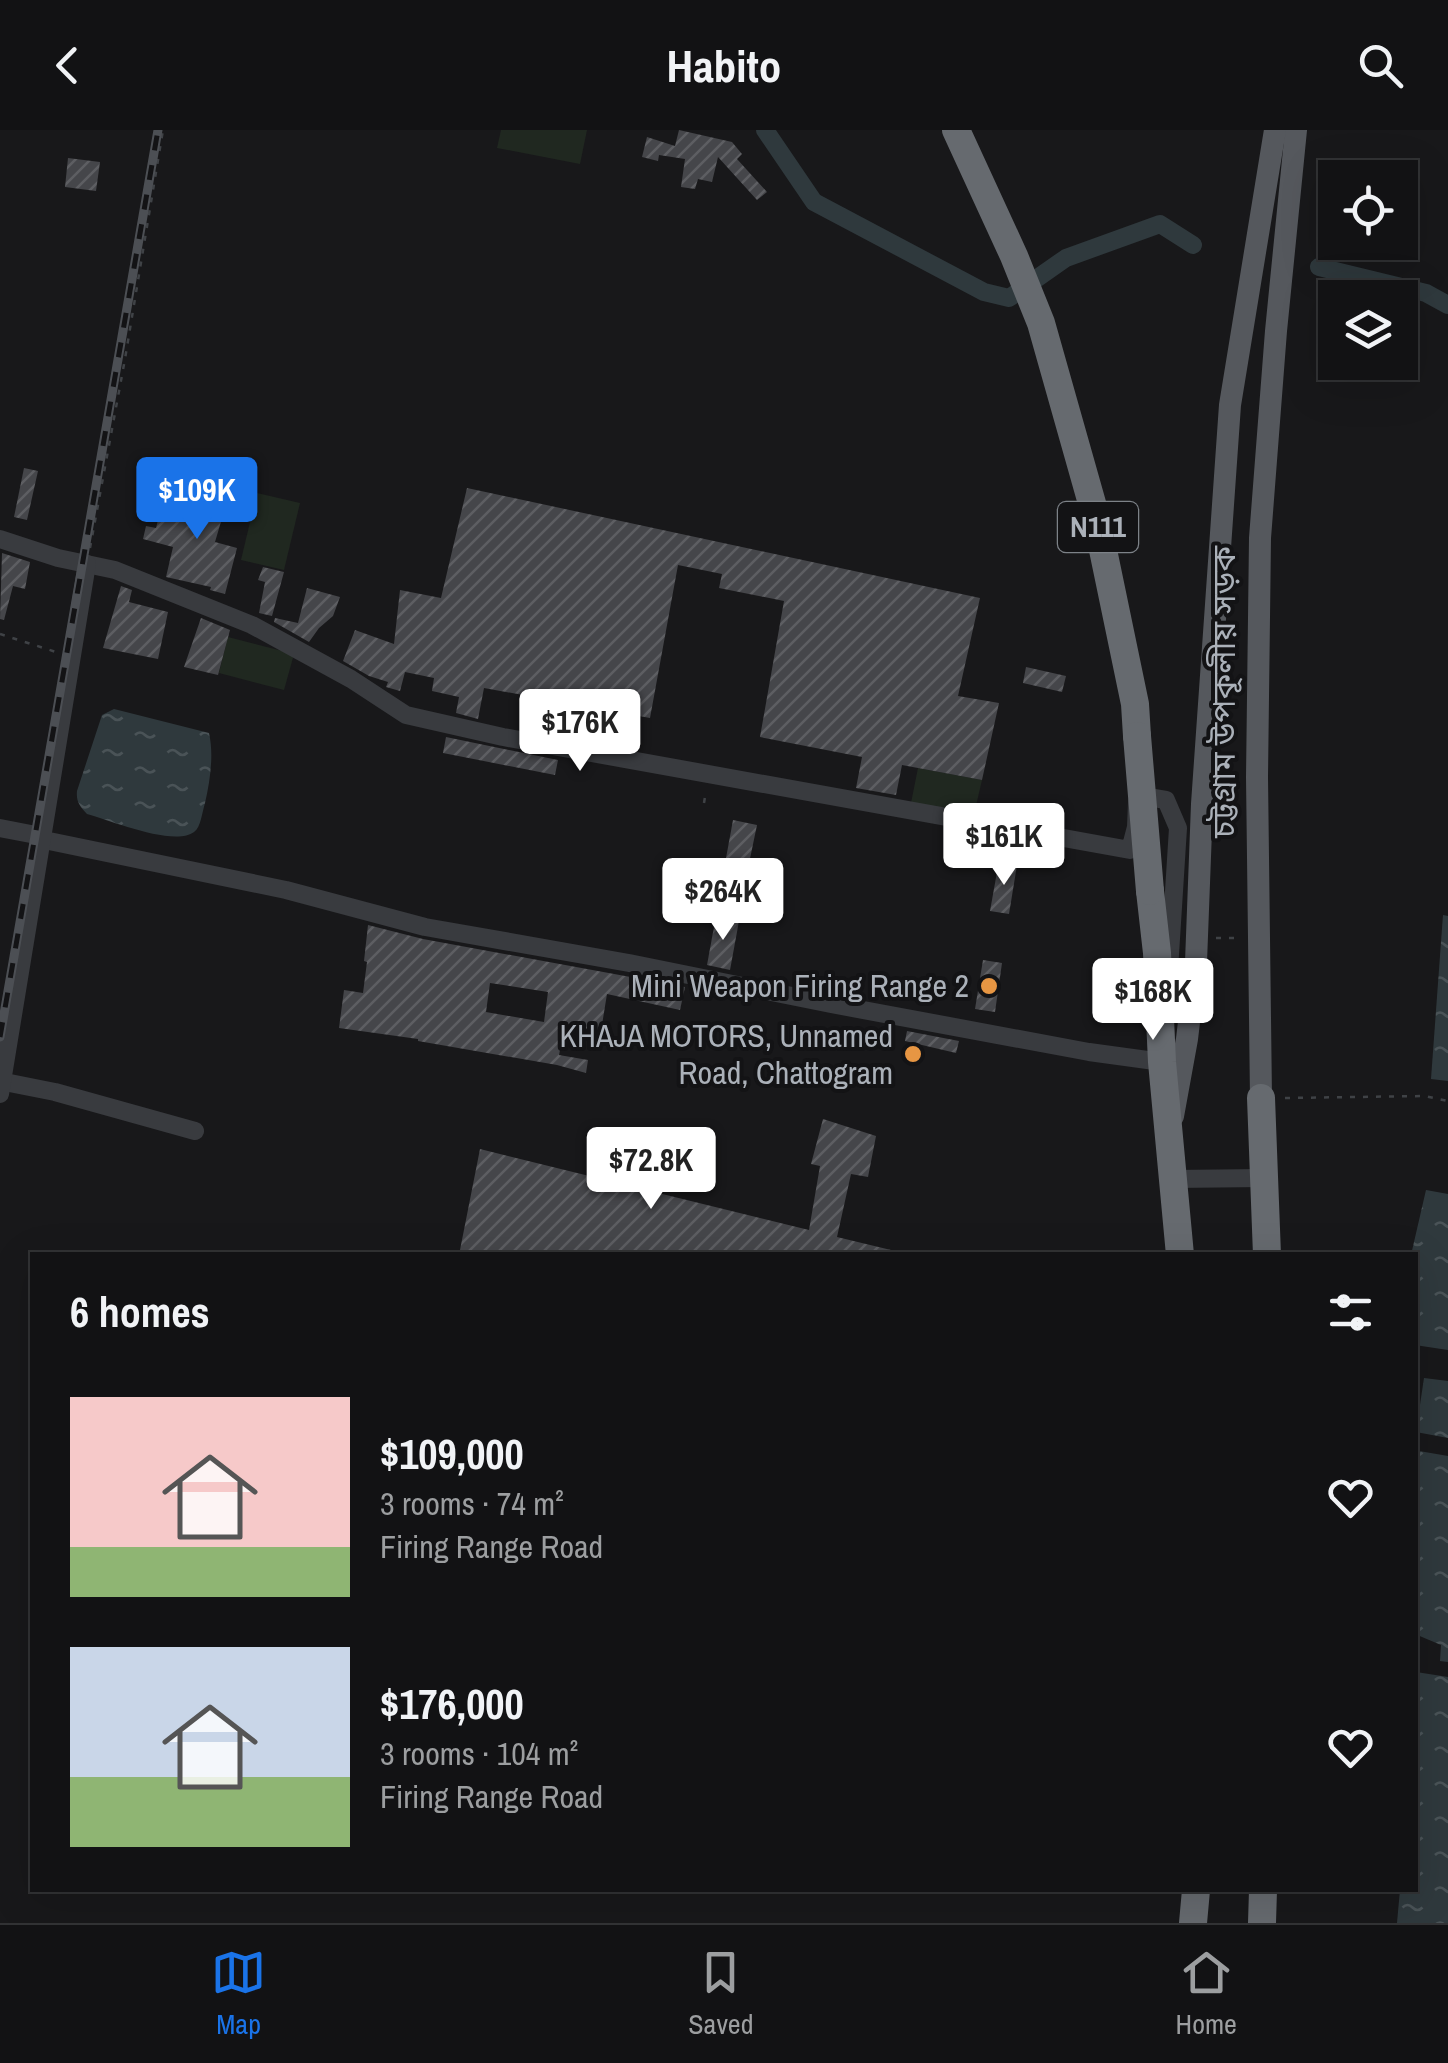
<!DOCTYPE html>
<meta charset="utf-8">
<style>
:root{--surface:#121214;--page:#1b1b1d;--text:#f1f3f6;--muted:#9c9ea0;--line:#313234;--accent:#1a73e8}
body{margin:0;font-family:"Archivo Narrow","Noto Sans Bengali",sans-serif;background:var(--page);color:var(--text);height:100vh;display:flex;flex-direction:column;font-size:38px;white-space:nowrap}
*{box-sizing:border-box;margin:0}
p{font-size:32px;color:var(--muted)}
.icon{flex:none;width:55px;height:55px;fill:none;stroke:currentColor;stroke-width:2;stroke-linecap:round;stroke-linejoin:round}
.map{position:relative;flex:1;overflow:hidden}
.details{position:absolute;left:30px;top:1122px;width:1388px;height:640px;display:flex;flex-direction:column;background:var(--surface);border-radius:0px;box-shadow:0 10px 40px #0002,0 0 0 2px var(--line)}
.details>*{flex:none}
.controls{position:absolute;left:1318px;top:30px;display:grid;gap:20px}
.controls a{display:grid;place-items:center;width:100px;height:100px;border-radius:0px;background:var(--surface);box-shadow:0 10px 40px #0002,0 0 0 2px var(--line);font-size:50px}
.price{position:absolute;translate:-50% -85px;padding:0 22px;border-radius:10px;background:#fff;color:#222;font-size:32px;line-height:65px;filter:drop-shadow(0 2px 5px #0008)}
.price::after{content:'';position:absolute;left:50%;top:60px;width:30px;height:22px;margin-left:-15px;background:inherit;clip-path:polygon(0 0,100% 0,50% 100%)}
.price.current{background:var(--accent);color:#fff}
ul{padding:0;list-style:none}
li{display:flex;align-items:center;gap:30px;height:250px;padding:0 40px}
li span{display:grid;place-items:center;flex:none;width:280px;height:200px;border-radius:0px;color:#555}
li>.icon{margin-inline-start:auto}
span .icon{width:120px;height:120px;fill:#fffc;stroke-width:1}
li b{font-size:42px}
h2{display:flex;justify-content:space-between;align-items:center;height:120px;padding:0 40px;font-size:42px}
header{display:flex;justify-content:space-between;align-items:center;height:130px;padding:0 40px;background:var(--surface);font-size:45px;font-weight:700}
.menu{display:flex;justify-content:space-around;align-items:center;height:140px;border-top:2px solid var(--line);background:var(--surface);font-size:28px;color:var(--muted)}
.menu a{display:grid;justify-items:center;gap:5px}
.menu .current{color:var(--accent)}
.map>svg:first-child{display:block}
.green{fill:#202820}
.water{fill:url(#water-ripples)}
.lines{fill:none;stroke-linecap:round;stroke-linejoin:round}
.canal{stroke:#2f393d;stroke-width:18}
.building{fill:url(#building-hatch);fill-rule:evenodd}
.path{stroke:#3f4246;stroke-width:2.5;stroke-dasharray:5 8;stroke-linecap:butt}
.minor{stroke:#393b3f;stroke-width:18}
.major{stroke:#55585d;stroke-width:22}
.highway{stroke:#666a6f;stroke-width:28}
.rail-casing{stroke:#4c4f54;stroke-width:9}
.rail{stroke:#131315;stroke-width:5;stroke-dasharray:15;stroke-linecap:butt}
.highway-bridge{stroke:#666a6f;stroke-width:28}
.poi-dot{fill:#e79643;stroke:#131315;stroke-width:4}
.labels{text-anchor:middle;stroke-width:8;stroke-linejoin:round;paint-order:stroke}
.shield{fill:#131315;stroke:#7d8288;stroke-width:2.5}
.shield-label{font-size:30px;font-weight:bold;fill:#abb1b9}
.street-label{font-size:32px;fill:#abb1b9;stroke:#131315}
.poi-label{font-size:32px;fill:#abb1b9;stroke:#131315;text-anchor:end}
</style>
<header><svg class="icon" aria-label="back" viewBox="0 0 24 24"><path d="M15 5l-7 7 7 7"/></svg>Habito<svg class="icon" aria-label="search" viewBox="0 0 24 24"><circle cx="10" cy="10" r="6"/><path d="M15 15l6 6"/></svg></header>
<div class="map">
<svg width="1448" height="1793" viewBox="0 0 1448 1793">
<defs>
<pattern id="water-ripples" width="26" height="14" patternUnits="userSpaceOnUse" patternTransform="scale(2.5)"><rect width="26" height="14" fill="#2f393d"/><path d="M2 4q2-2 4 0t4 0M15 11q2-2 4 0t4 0" fill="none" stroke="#4a5357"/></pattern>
<pattern id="building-hatch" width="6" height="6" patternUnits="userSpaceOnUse" patternTransform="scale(2.5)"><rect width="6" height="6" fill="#45464a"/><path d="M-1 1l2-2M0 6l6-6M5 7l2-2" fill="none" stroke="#5d5e62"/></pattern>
</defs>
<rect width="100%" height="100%" fill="#18181a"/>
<!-- green -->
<g class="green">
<polygon points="501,0 587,0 580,34 497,18"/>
<polygon points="257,363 300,373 284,440 241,430"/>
<polygon points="228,507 294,524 284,560 219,543"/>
<polygon points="918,638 982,650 974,684 911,673"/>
</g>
<!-- water -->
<g class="water">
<path d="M114,579L209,603C214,625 210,651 205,673C202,682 201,697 194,702C174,717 109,690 87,684C80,676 76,672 77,661L102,585Z"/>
<polygon points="1443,785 1448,786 1448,951 1431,949"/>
<polygon points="1426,1060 1448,1064 1448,1220 1415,1215 1415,1125 1411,1125"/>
<polygon points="1424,1248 1448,1251 1448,1308 1416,1302"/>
<polygon points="1419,1321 1448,1326 1448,1532 1440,1531 1441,1515 1415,1504 1415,1387"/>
<polygon points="1416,1542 1448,1547 1448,1793 1397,1793 1400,1760 1415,1760"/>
</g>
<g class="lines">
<!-- canal -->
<g class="canal">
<polyline points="765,0 814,72 984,162 1009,168 1066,128 1160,94 1193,115"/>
<polyline points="1319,137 1426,163 1448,175"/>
</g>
</g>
<!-- building -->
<g class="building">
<polygon points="679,0 732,12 742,24 737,29 767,62 757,70 718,27 712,52 698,49 695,59 681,57 685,29 659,25 658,31 642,27 647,7 675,16"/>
<polygon points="68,28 100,32 96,61 65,57"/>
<polygon points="24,338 38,341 27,390 14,387"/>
<polygon points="467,358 980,468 958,566 999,573 982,650 902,635 896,665 856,658 862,627 760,607 784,471 719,458 722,444 678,435 650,588 484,558 478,589 456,583 459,567 432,561 434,548 405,542 400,561 386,557 388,552 369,546 343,531 355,500 394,514 400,460 441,468"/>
<polygon points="186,360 228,368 215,412 237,418 225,464 210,460 211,457 166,447 173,417 143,409 146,396 156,398 159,386 179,392"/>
<polygon points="2,423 30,432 25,459 13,456 4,490 0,489"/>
<polygon points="263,437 284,442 272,486 259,483 265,452 258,450"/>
<polygon points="121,456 132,460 129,472 168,482 158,529 103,518"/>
<polygon points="307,458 340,467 333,486 319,498 309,512 274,492 275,488 298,493"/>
<polygon points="201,488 230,500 218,545 184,537"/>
<polygon points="1026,537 1066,546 1062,562 1023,553"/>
<polygon points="446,607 558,630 555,645 443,623"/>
<polygon points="733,690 757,695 747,743 724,739"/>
<polygon points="999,731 1017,735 1009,784 990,781"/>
<polygon points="716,786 739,791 730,840 707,835"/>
<path d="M368,795L423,809L685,857L680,880L607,864L601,901L565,895L559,925L588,930L586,943L557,935L418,911V909L339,898L344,860L363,863L367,832L364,831ZM490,853L548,862L544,892L486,882Z"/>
<polygon points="983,830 1002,833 995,882 975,879"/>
<polygon points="907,901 959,911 956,923 905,911"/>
<polygon points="823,989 876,1006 868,1047 851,1044 837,1107 891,1120 890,1125 459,1125 480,1019 809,1100 820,1036 811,1034"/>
</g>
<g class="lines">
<!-- path -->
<g class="path">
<polyline points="90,418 125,229 163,0"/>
<polyline points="0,504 56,522"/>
<polyline points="704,673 706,661"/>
<polyline points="1216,808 1238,808"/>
<polyline points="1285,968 1424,966 1448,971"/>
</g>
<!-- minor -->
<g class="minor">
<polyline points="0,409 58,428 115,440 252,495 351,549 406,585 503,607 1130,720 1136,697 1137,672 1148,667 1166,670 1178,698 1169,840"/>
<polyline points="0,698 36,705 49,711 286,760 425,797 629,833 831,874 1089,922 1162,932"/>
<polyline points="0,951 55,962 195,1001"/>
<polyline points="0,964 87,434"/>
<polyline points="1173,1049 1264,1048"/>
</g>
<!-- major -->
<g class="major">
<polyline points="1261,968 1257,647 1260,408 1276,201 1296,0"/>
<polyline points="1173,986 1187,909 1196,832 1202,674 1230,275 1275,0"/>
</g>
<!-- highway -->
<g class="highway">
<polyline points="956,0 1014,126 1041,193 1097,391 1135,574 1137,606"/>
<polyline points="1150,761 1157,823 1162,932 1180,1125"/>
<polyline points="1261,968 1267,1125"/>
<polyline points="1193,1793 1196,1760"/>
<polyline points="1262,1793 1263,1760"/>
</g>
<!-- rail casing -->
<g class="rail-casing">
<polyline id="rail" points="0,907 158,0"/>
</g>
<!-- rail -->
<use href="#rail" class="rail"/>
<!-- highway-bridge -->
<polyline class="highway-bridge" points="1137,606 1150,761"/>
</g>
<!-- markers -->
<g class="poi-dot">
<circle cx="989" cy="856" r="10"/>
<circle cx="913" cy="924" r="10"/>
</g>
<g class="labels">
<!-- shield labels -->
<rect class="shield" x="1058" y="372" width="80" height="50" rx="8"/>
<g class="shield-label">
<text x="1098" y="407">N111</text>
</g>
<!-- street labels -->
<g class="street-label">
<text transform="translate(1224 562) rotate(-90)" y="11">চট্টগ্রাম উপকূলীয় সড়ক</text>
</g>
<!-- poi labels -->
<g class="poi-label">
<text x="969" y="867">Mini Weapon Firing Range 2</text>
<text x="893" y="917">KHAJA MOTORS, Unnamed<tspan x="893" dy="37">Road, Chattogram</tspan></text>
</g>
</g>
</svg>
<div class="controls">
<a><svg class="icon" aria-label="locate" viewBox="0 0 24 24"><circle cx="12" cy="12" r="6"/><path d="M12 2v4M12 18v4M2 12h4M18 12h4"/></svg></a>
<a><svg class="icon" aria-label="layers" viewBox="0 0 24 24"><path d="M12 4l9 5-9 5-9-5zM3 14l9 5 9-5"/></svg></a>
</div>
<b class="price current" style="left:197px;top:412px">$109K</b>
<b class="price" style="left:580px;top:644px">$176K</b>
<b class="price" style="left:1004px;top:758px">$161K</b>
<b class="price" style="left:723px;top:813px">$264K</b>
<b class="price" style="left:1153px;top:913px">$168K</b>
<b class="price" style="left:651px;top:1082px">$72.8K</b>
<section class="details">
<h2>6 homes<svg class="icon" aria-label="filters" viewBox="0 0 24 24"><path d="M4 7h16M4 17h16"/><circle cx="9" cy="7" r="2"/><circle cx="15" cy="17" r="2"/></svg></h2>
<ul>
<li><span style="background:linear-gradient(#f6c9c9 75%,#8fb573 0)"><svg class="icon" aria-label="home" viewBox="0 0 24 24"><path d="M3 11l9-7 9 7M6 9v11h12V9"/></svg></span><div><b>$109,000</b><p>3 rooms · 74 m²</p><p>Firing Range Road</p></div><svg class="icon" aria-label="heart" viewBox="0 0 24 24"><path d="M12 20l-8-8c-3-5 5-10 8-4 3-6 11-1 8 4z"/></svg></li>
<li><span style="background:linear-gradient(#c9d6e8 65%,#8fb573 0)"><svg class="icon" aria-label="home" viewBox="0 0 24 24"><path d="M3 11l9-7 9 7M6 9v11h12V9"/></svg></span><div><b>$176,000</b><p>3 rooms · 104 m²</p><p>Firing Range Road</p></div><svg class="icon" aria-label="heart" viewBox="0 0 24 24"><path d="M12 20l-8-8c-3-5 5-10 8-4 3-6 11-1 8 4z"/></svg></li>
</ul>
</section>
</div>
<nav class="menu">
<a class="current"><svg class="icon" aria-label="map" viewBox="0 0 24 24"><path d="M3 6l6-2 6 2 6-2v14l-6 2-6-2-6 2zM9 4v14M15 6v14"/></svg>Map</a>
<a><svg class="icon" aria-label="saved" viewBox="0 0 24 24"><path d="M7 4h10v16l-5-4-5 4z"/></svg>Saved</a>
<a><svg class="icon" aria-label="home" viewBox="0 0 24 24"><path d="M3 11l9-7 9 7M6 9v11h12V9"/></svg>Home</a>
</nav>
